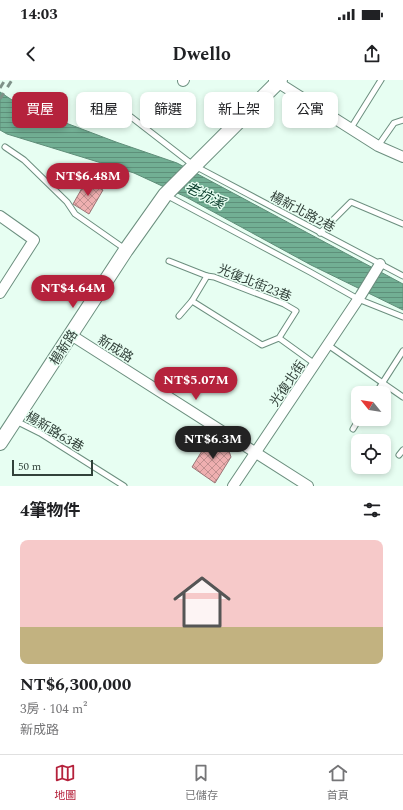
<!DOCTYPE html>
<html lang="zh-TW">
<meta charset="utf-8">
<style>
:root{--surface:#fff;--page:#f6f6f6;--text:#202124;--muted:#757577;--line:#e0e0e0;--accent:#b5223c}
body{margin:0;font-family:Spectral,"Noto Sans TC",serif;background:var(--page);color:var(--text);height:100vh;display:flex;flex-direction:column;font-size:15px;white-space:nowrap}
*{box-sizing:border-box;margin:0}
p{font-size:13px;color:var(--muted)}
.icon{flex:none;width:22px;height:22px;fill:none;stroke:currentColor;stroke-width:2;stroke-linecap:round;stroke-linejoin:round}
.map{position:relative;height:406px;overflow:hidden}
.details{display:flex;flex-direction:column;background:var(--surface);flex:1}
.details>*{flex:none}
.banner{position:absolute;left:12px;top:12px;width:379px;height:36px;display:flex;gap:8px}
.needle{width:26px;rotate:300deg}
.tools{position:absolute;left:351px;top:306px;display:grid;gap:8px}
.tools a{display:grid;place-items:center;width:40px;height:40px;border-radius:8px;background:var(--surface);box-shadow:0 2px 6px #0003;font-size:20px}
.scale{position:absolute;left:12px;bottom:10px;width:81px;box-sizing:border-box;padding-left:4px;border:2px solid #32413a;border-top:0;font-size:11px;line-height:14px;white-space:nowrap;color:#32413a;-webkit-text-stroke:3px #e7fef2;paint-order:stroke}
.price{position:absolute;translate:-50% -34px;padding:0 9px;border-radius:14px;background:var(--accent);color:#fff;font-size:13px;line-height:26px;filter:drop-shadow(0 1px 2px #0008)}
.price::after{content:'';position:absolute;left:50%;top:24px;width:12px;height:9px;margin-left:-6px;background:inherit;clip-path:polygon(0 0,100% 0,50% 100%)}
.price.selected{background:#222;color:#fff}
ul{padding:0;list-style:none}
li{display:grid;align-content:center;gap:8px;height:212px;padding:0 20px}
li+li{border-top:1px solid var(--line)}
li span{display:grid;place-items:center;height:124px;border-radius:8px;color:#555}
li>.icon{margin-inline-start:auto}
span .icon{width:72px;height:72px;fill:#fffc;stroke-width:1}
li b{font-size:17px}
h2{display:flex;justify-content:space-between;align-items:center;height:48px;padding:0 20px;font-size:17px}
.pill{padding:0 14px;border-radius:8px;background:var(--surface);box-shadow:0 2px 6px #0003;font-size:14px;line-height:36px}
.pill.selected{background:var(--accent);color:#fff}
.status{display:flex;justify-content:space-between;align-items:center;height:28px;padding:0 20px;background:var(--surface);direction:ltr}
.status svg{height:11px;fill:currentColor}
header{display:flex;justify-content:space-between;align-items:center;height:52px;padding:0 20px;background:var(--surface);font-size:18px;font-weight:700}
.tab-bar{display:flex;justify-content:space-around;align-items:center;height:56px;border-top:1px solid var(--line);background:var(--surface);font-size:11px;color:var(--muted)}
.tab-bar a{display:grid;justify-items:center;gap:2px}
.tab-bar .selected{color:var(--accent)}
.map>svg:first-child{display:block}
.water{fill:url(#water-rules);stroke:#5f8e79}
.building{fill:url(#building-cross-hatch);stroke:#9b7677}
.lines{fill:none;stroke-linecap:round;stroke-linejoin:round}
.lane-casing{stroke:#6c8f7f;stroke-width:7}
.street-casing{stroke:#6c8f7f;stroke-width:12}
.secondary-casing{stroke:#6c8f7f;stroke-width:16}
.lane{stroke:#fff;stroke-width:5}
.street{stroke:#fff;stroke-width:10}
.secondary{stroke:#fff;stroke-width:14}
.rail{stroke:#7e9188;stroke-width:3;stroke-dasharray:7 7;stroke-linecap:butt}
.labels{text-anchor:middle;stroke-width:3;stroke-linejoin:round;paint-order:stroke}
.street-label{font-size:13px;fill:#32413a;stroke:#e7fef2}
.water-label{font-size:14px;font-style:italic;fill:#003523;stroke:#e7fef2}
</style>
<div class="status"><b>14:03</b><svg viewBox="0 0 49 12"><path d="M0 12V9h3v3zM5 12V6h3v6zM10 12V3h3v9zM15 12V0h3v12zM26 1h20v11H26zM47 4h2v5h-2z"/></svg></div>
<header><svg class="icon" aria-label="back" viewBox="0 0 24 24"><path d="M15 5l-7 7 7 7"/></svg>Dwello<svg class="icon" aria-label="share" viewBox="0 0 24 24"><path d="M12 15V3M7 8l5-5 5 5M5 13v7h14v-7"/></svg></header>
<div class="map">
<svg width="403" height="406" viewBox="0 0 403 406">
<defs>
<pattern id="water-rules" width="6" height="5" patternUnits="userSpaceOnUse"><rect width="6" height="5" fill="#72af94"/><path d="M0 2.5h6" fill="none" stroke="#5e907a"/></pattern>
<pattern id="building-cross-hatch" width="8" height="8" patternUnits="userSpaceOnUse"><rect width="8" height="8" fill="#efafb0"/><path d="M0 0l8 8M0 8l8-8" fill="none" stroke="#c29090"/></pattern>
</defs>
<rect width="100%" height="100%" fill="#e7fef2"/>
<!-- water -->
<polygon class="water" points="0,12 21,26 116,62 177,83 403,204 403,230 311,185 186,117 134,93 7,54 0,50"/>
<!-- building -->
<g class="building">
<polygon points="86,101 103,110 89,134 73,124"/>
<polygon points="210,358 228,368 231,377 215,403 192,387"/>
</g>
<g class="lines">
<!-- lane casing -->
<g class="lane-casing">
<g id="lane">
<polyline points="104,16 193,85 403,196"/>
<polyline points="351,48 381,0"/>
<polyline points="378,66 394,43 403,40"/>
<polyline points="5,67 24,80 67,122 75,134 125,169"/>
<polyline points="166,115 310,192 358,219 403,237"/>
<polyline points="320,153 351,122 403,144"/>
<polyline points="169,181 207,196"/>
<polyline points="179,236 192,221"/>
<polyline points="279,258 262,265 192,221 207,196 214,197 284,224 296,231 279,258 315,284"/>
<polyline points="328,265 403,317"/>
<polyline points="376,313 403,271"/>
<polyline points="16,341 40,353 124,406"/>
<polyline points="353,349 359,339"/>
<polyline points="399,375 403,370"/>
</g>
</g>
<!-- street casing -->
<g class="street-casing">
<g id="street">
<polyline points="274,0 378,66 403,77"/>
<polyline points="183,1 184,0"/>
<polyline points="0,136 34,160 0,213"/>
<polyline points="71,255 308,406"/>
<polyline points="233,406 361,215 380,184"/>
</g>
</g>
<!-- secondary casing -->
<g class="secondary-casing">
<polyline id="secondary" points="0,363 126,170 165,115 280,0"/>
</g>
<!-- lane -->
<use href="#lane" class="lane"/>
<!-- street -->
<use href="#street" class="street"/>
<!-- secondary -->
<use href="#secondary" class="secondary"/>
<!-- rail -->
<g class="rail">
<polyline points="0,8 5,0"/>
<polyline points="0,19 12,0"/>
</g>
</g>
<g class="labels">
<!-- street labels -->
<g class="street-label">
<text transform="translate(303 131) rotate(28)" y="5">楊新北路2巷</text>
<text transform="translate(255 202) rotate(22)" y="5">光復北街23巷</text>
<text transform="translate(63 267) rotate(-57)" y="5">楊新路</text>
<text transform="translate(116 268) rotate(32)" y="5">新成路</text>
<text transform="translate(287 303) rotate(-56)" y="5">光復北街</text>
<text transform="translate(55 351) rotate(31)" y="5">楊新路63巷</text>
</g>
<!-- water labels -->
<g class="water-label">
<text transform="translate(205 115) rotate(26)" y="5">老坑溪</text>
</g>
</g>
</svg>
<div class="tools">
<a><svg class="needle" viewBox="-14 -14 28 28"><path d="M0-13l5 13h-10z" fill="#e53935"/><path d="M0 13l5-13h-10z" fill="#757577"/></svg></a>
<a><svg class="icon" aria-label="locate" viewBox="0 0 24 24"><circle cx="12" cy="12" r="6"/><path d="M12 2v4M12 18v4M2 12h4M18 12h4"/></svg></a>
</div>
<div class="scale">50 m</div>
<b class="price" style="left:88px;top:117px">NT$6.48M</b>
<b class="price" style="left:73px;top:229px">NT$4.64M</b>
<b class="price" style="left:196px;top:321px">NT$5.07M</b>
<b class="price selected" style="left:213px;top:380px">NT$6.3M</b>
<div class="banner">
<a class="pill selected">買屋</a>
<a class="pill">租屋</a>
<a class="pill">篩選</a>
<a class="pill">新上架</a>
<a class="pill">公寓</a>
</div>
</div>
<section class="details">
<h2>4筆物件<svg class="icon" aria-label="filters" viewBox="0 0 24 24"><path d="M4 7h16M4 17h16"/><circle cx="9" cy="7" r="2"/><circle cx="15" cy="17" r="2"/></svg></h2>
<ul>
<li><span style="background:linear-gradient(#f6c9c9 70%,#c2b280 0)"><svg class="icon" aria-label="home" viewBox="0 0 24 24"><path d="M3 11l9-7 9 7M6 9v11h12V9"/></svg></span><div><b>NT$6,300,000</b><p>3房 · 104 m²</p><p>新成路</p></div></li>
</ul>
</section>
<nav class="tab-bar">
<a class="selected"><svg class="icon" aria-label="map" viewBox="0 0 24 24"><path d="M3 6l6-2 6 2 6-2v14l-6 2-6-2-6 2zM9 4v14M15 6v14"/></svg>地圖</a>
<a><svg class="icon" aria-label="saved" viewBox="0 0 24 24"><path d="M7 4h10v16l-5-4-5 4z"/></svg>已儲存</a>
<a><svg class="icon" aria-label="home" viewBox="0 0 24 24"><path d="M3 11l9-7 9 7M6 9v11h12V9"/></svg>首頁</a>
</nav>
